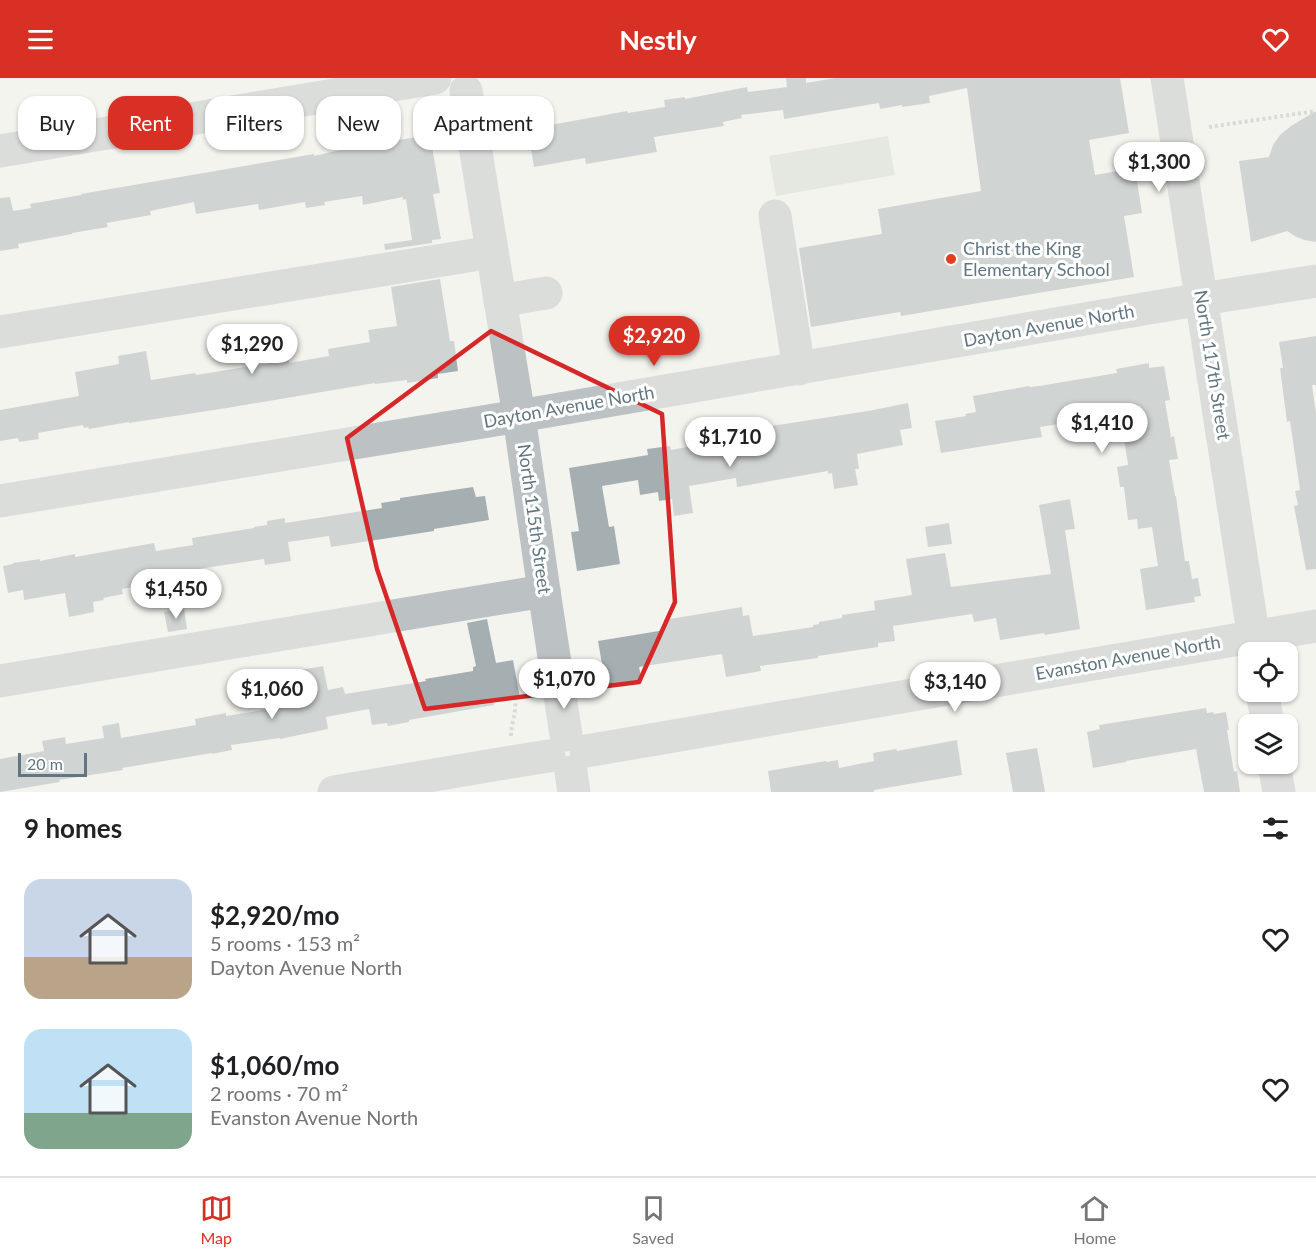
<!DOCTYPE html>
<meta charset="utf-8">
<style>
:root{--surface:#fff;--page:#f2f2f2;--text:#202124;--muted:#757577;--line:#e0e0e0;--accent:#d93025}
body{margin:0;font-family:Lato,sans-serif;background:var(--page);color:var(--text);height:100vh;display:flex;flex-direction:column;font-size:22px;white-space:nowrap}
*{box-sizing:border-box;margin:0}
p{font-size:20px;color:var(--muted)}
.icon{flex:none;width:33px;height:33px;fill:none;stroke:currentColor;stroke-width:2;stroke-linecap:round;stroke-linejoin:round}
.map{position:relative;height:714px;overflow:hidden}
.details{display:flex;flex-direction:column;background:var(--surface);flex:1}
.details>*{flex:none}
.top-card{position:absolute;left:18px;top:18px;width:600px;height:54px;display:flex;gap:12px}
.buttons{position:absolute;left:1238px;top:564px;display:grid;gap:12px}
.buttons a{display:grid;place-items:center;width:60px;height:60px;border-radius:12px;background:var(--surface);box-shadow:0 2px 4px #0004;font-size:30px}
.scale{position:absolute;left:18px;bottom:15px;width:69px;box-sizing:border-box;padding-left:6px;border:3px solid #627681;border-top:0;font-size:16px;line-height:21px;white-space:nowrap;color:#627681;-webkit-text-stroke:4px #fff;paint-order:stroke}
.price{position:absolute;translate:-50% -51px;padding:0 14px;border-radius:21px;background:#fff;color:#222;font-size:20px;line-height:39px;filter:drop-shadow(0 2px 3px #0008)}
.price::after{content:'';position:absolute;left:50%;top:36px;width:18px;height:14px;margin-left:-9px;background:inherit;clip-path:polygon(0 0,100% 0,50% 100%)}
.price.selected{background:var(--accent);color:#fff}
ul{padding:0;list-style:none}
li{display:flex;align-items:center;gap:18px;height:150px;padding:0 24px}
li span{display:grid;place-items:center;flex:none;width:168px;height:120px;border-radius:18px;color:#555}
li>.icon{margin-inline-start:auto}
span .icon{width:72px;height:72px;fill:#fffc;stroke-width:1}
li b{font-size:26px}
h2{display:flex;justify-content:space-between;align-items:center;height:72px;padding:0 24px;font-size:26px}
.tag{padding:0 21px;border-radius:18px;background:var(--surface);box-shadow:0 2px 4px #0004;font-size:21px;line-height:54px}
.tag.selected{background:var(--accent);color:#fff}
header{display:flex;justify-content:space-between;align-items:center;height:78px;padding:0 24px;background:var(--accent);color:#fff;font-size:27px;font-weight:700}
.menu{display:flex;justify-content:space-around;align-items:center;height:84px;border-top:2px solid var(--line);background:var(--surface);font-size:16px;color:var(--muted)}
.menu a{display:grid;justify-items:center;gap:3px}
.menu .selected{color:var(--accent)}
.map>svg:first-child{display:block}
.green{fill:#d3d9cf}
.building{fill:#a5afb2}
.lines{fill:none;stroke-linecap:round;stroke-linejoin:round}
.path{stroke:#b6babc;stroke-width:4;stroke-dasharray:3 3;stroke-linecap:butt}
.minor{stroke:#bcc1c4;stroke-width:33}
.marked{fill:none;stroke:#d62828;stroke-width:4.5;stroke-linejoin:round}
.poi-dot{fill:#e63d1d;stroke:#fff;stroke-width:2}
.labels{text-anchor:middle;stroke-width:6;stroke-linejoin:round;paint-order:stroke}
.poi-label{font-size:18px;fill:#627681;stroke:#fff;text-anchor:start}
.street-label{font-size:18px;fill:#627681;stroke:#fff}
</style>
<header><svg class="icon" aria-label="menu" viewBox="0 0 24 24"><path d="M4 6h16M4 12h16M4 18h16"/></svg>Nestly<svg class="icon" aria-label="heart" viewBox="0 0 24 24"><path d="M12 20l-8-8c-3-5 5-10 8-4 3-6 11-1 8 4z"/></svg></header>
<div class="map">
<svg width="1316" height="714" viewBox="0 0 1316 714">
<rect width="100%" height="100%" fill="#f4f4ef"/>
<!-- green -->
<polygon class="green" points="888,58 895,97 776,118 769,78"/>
<!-- building -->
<g class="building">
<polygon points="786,0 806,0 806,5 835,0 1120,0 1129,55 1089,62 1095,97 1135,90 1142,135 1124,138 1134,199 901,238 900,234 811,249 799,170 882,156 878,131 981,113 967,10 929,18 930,25 902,29 902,27 880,31 879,25 784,41 783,32 741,37 742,40 723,44 724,48 654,59 657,74 586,86 585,80 534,89 531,71 521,72 518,53 627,33 628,35 665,29 664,22 685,19 685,21 747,9 748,14 787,9"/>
<polygon points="1316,33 1316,164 1304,162 1295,158 1287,153 1251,164 1239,83 1269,79 1273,67 1280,57 1291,48"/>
<polygon points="430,57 440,115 433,116 441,161 432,162 432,165 385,172 384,166 412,162 406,121 403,122 403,119 363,127 362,118 324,124 325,127 306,130 305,124 259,132 258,126 196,136 194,124 150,133 151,137 107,145 108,149 72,155 72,156 18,166 19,170 0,173 0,120 10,119 13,133 31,130 30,126 81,117 81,116 314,76 314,78 354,69"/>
<polygon points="440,201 450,263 454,263 458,293 438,296 438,300 407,305 407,302 375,306 375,305 227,330 129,345 129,344 89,351 88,349 84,350 83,347 38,355 39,361 19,364 18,360 0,363 0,332 79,318 75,294 119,286 118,278 146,273 151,302 195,295 196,297 289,282 289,285 329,278 328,271 370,264 368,252 397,248 391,209"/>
<polygon points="1316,258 1316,307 1312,307 1316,335 1316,491 1306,492 1294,428 1298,427 1295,413 1300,412 1290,343 1287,344 1280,290 1283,290 1279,264"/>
<polygon points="1149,285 1149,290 1164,288 1170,322 1165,323 1171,359 1174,358 1178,381 1169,382 1175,418 1176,418 1185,483 1189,483 1192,501 1198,500 1201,518 1194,519 1195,524 1146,532 1140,491 1158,488 1152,449 1138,451 1137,441 1128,442 1124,409 1120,409 1117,389 1128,387 1121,339 1077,345 1077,343 1040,349 1042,359 941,375 935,343 966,338 965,336 976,334 973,318 1029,308 1029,309 1039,308 1117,295 1116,291"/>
<polygon points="908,325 912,350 900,352 903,367 857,376 859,391 855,391 858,407 834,411 832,395 828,396 828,393 737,409 736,400 689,408 693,435 674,438 672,421 659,423 658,414 640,417 638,402 602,408 609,449 614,448 620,486 577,493 571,454 579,453 569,390 648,377 647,371 670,368 671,372 713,364 712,361 714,360 759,353 759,350 868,333"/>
<polygon points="473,409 476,419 485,418 489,442 434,451 434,453 331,469 329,458 288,464 291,483 265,487 264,481 152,498 154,506 122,511 123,516 103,520 104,522 93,524 94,534 69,539 65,515 24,522 23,512 8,515 3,488 13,486 13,485 40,481 40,483 75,476 75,479 154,465 156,473 193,467 192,460 254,450 254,449 267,447 267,443 285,440 285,445 382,430 381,425 400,422 400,420"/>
<polygon points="1070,421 1075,451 1065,452 1080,551 1045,557 1044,555 1000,562 996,540 974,544 972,536 893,548 895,563 878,565 878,569 818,578 818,580 760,588 761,593 726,599 722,576 639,589 642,603 606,609 598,563 665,552 664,542 742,529 743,538 749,537 753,558 813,549 813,547 819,546 819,544 842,540 842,537 875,532 874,523 912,517 906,481 945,475 951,509 1051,496 1039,427"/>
<polygon points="949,445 952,466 928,469 925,449"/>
<polygon points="184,531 187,551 168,554 164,534"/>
<polygon points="487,541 496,585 513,582 520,620 493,624 494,627 409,642 409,644 388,648 387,645 372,647 369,631 326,639 328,651 280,661 280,660 231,667 232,672 212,676 212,675 122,690 123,692 59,702 60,704 0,714 0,681 44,673 42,663 65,659 66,666 104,660 102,648 119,645 121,660 196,647 195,641 226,635 226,638 270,631 266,606 301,600 300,592 323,588 328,612 343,609 345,616 426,603 425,601 473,593 473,589 476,588 467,545"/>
<polygon points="1206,630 1207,635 1213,634 1214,636 1226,634 1229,652 1227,652 1234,694 1237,693 1240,714 1204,714 1196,671 1126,683 1126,684 1093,690 1087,654 1100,651 1099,647"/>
<polygon points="957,662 962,697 874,712 874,714 771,714 768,693 826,683 827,684 838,682 839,690 874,683 873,675 896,671 897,673"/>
<polygon points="1037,670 1045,714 1013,714 1006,675"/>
</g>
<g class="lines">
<!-- path -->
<g class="path">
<polyline points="1209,49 1316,33"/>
<path d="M511,658C511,645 517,634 515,620"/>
</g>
<!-- minor -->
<g class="minor">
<polyline points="1167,0 1256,574"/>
<polyline points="466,13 519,338 544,513 566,657"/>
<polyline points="0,73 435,0"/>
<polyline points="775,138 799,291"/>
<polyline points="500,223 546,215"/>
<polyline points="0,254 492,174"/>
<polyline points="0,423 519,338 1202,221 1316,203"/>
<polyline points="0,603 544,513"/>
<polyline points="1262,614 1268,646"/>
<polyline points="586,673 1316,548"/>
<polyline points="1274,686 1279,714"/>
<polyline points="571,694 574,714"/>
<polyline points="334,714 499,686 549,678"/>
</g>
</g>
<!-- marked area -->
<path d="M0 0H1316V714H0ZM491,253L662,336L675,524L639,604L425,631L377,491L347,360Z" fill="#f4f4ef" fill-opacity=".55" fill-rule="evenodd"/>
<path class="marked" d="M491,253L662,336L675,524L639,604L425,631L377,491L347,360Z"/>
<!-- markers -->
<circle class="poi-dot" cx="951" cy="181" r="6"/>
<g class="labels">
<!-- poi labels -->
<g class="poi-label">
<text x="963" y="177">Christ the King<tspan x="963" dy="21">Elementary School</tspan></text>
</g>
<!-- street labels -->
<g class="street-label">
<text transform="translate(1049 248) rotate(-10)" y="6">Dayton Avenue North</text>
<text transform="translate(1212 287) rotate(81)" y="6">North 117th Street</text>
<text transform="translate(569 329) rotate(-10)" y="6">Dayton Avenue North</text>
<text transform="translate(534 441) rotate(82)" y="6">North 115th Street</text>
<text transform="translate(1128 580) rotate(-10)" y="6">Evanston Avenue North</text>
</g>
</g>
</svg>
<div class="buttons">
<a><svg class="icon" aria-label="locate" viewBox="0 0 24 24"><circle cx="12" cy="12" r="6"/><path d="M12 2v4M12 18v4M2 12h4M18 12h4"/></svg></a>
<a><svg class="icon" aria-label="layers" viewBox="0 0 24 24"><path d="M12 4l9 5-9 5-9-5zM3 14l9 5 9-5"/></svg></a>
</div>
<div class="scale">20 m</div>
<b class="price" style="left:1159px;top:115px">$1,300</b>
<b class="price selected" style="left:654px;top:289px">$2,920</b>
<b class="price" style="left:252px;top:297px">$1,290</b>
<b class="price" style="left:1102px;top:376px">$1,410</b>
<b class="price" style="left:730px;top:390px">$1,710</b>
<b class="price" style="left:176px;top:542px">$1,450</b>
<b class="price" style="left:564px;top:632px">$1,070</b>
<b class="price" style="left:955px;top:635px">$3,140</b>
<b class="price" style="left:272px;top:642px">$1,060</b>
<div class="top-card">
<a class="tag">Buy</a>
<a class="tag selected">Rent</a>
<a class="tag">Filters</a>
<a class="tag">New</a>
<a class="tag">Apartment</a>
</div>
</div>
<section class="details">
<h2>9 homes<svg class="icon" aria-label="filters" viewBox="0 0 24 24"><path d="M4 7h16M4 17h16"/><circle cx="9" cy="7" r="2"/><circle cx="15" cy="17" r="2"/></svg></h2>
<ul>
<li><span style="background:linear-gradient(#c9d6e8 65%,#b9a48a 0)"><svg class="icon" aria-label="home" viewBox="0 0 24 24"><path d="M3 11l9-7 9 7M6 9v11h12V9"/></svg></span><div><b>$2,920/mo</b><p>5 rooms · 153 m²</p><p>Dayton Avenue North</p></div><svg class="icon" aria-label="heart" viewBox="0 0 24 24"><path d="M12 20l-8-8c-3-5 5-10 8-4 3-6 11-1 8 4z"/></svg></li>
<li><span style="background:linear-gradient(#bfe0f5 70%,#7fa58c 0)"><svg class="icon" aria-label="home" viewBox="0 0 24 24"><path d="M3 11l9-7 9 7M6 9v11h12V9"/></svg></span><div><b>$1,060/mo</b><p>2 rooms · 70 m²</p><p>Evanston Avenue North</p></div><svg class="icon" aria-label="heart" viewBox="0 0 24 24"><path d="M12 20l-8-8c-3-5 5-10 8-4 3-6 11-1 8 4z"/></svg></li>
</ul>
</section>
<nav class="menu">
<a class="selected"><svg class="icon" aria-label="map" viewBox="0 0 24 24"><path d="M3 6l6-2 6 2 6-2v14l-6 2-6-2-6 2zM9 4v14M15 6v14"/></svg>Map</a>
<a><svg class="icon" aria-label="saved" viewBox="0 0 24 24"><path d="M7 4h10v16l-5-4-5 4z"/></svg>Saved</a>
<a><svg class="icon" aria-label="home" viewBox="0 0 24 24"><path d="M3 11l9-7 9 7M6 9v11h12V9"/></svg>Home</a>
</nav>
